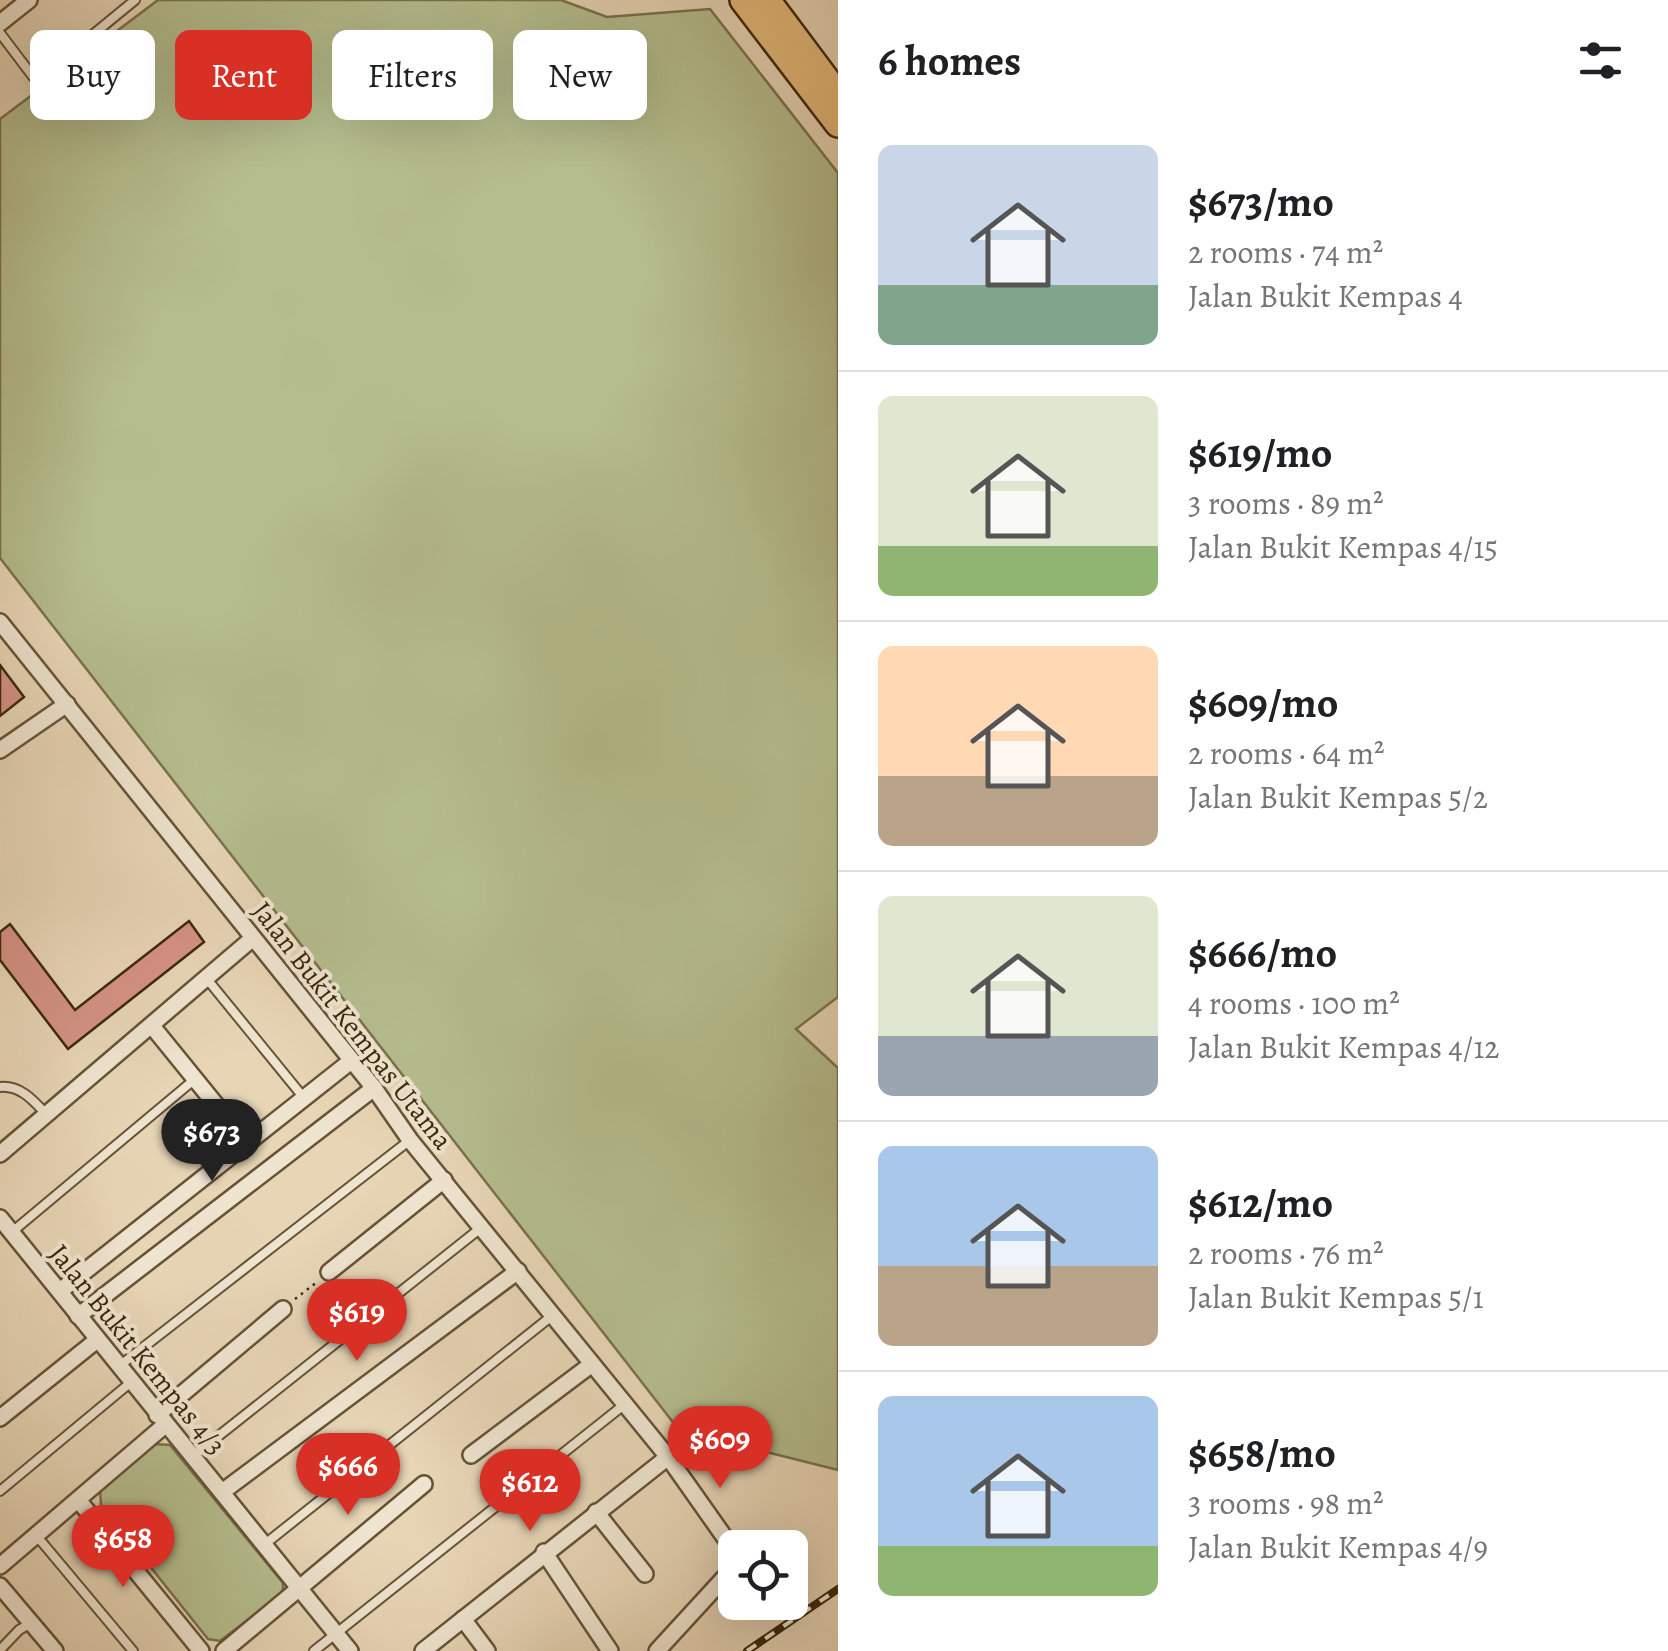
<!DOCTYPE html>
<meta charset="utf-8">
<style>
:root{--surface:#fff;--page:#f2f2f2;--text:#202124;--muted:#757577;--line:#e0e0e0;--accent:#d93025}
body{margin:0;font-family:Alegreya,serif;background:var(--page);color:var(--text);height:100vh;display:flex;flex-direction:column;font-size:38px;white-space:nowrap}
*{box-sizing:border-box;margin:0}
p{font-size:32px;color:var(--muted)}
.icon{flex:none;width:55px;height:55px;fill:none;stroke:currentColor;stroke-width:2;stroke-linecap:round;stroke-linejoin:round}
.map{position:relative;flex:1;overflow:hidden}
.details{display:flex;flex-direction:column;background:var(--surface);width:830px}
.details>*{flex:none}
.banner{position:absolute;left:30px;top:30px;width:658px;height:90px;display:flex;gap:20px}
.controls{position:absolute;left:718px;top:1530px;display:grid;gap:20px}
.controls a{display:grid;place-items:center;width:90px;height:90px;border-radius:15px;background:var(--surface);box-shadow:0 10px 40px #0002;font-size:50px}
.price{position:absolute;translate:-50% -85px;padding:0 22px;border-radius:35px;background:var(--accent);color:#fff;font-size:32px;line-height:65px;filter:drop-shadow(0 2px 5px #0008)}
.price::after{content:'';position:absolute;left:50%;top:60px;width:30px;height:22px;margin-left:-15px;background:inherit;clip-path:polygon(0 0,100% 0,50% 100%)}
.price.selected{background:#222;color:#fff}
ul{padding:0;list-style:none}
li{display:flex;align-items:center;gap:30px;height:250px;padding:0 40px}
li+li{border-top:2px solid var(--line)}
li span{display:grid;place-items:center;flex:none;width:280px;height:200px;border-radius:15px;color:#555}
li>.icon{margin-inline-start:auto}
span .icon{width:120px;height:120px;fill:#fffc;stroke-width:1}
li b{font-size:42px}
h2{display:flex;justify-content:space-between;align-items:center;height:120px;padding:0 40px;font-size:42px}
.tag{padding:0 35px;border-radius:15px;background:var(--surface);box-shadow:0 10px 40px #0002;font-size:35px;line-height:90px}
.tag.selected{background:var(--accent);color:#fff}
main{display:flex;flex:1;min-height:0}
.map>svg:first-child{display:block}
.green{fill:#b5bd8e;stroke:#78724c;stroke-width:2.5}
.building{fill:#d49184;stroke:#3b280b;stroke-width:2.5}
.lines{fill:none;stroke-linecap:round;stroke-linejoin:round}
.lane-casing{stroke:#665336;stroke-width:12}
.street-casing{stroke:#665336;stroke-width:20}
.primary-casing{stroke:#3b280b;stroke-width:30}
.path{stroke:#3b280b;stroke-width:2.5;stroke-dasharray:2.5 5;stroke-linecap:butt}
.lane{stroke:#efe4d0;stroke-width:8}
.street{stroke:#efe4d0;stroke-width:15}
.primary{stroke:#e4ba7b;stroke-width:25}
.rail-casing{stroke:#3b280b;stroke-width:8}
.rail{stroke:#efe4d0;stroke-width:4;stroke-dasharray:11;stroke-linecap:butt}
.labels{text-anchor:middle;stroke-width:8;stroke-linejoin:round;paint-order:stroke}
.street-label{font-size:28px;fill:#3b280b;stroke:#efe4d0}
</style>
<main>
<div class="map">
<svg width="838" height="1651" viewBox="0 0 838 1651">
<rect width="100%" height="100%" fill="#e7d5b6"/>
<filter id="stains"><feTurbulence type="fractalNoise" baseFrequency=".002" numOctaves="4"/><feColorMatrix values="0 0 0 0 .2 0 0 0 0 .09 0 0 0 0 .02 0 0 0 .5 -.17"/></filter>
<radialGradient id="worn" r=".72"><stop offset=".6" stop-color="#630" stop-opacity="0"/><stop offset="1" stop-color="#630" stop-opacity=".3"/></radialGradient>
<!-- green -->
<g class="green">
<polygon points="158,0 561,0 607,17 710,9 838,173 838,997 796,1029 838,1068 838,1470 679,1430 0,558 0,119"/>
<polygon points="155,1444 170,1445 283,1583 283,1593 220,1641 208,1639 101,1505 100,1489"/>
</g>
<!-- building -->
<g class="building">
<polygon points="0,665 24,697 0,716"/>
<polygon points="189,921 204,942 68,1049 0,960 0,932 10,924 75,1010"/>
</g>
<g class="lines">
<!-- lane casing -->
<g class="lane-casing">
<g id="lane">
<polyline points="0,33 34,78 51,69 135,0"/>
<polyline points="207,979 304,1098"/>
<path d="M0,1087C20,1085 33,1100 46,1114"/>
<polyline points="12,1232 195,1079"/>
<polyline points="118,1367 410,1140"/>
<polyline points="192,1457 482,1227"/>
<polyline points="0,1491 130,1383"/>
<polyline points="36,1535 133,1651"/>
<polyline points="265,1544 553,1315"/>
<polyline points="0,1650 19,1630 31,1623"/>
<polyline points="314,1651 625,1404"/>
</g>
</g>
<!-- street casing -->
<g class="street-casing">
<g id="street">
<polyline points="0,23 29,0"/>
<polyline points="0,622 374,1088 410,1140 668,1457 735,1552"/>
<polyline points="0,750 67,704"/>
<polyline points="152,1026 247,1143"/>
<polyline points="0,1154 253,938"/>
<polyline points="0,1218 350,1651"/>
<polyline points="329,1272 444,1180"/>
<polyline points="60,1291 351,1061"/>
<polyline points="78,1316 374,1088"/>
<polyline points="157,1415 283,1309"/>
<polyline points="0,1418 97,1340"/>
<polyline points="471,1455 592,1364"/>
<polyline points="222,1492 518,1271"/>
<polyline points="79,1501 201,1651"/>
<polyline points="596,1512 645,1574"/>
<polyline points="544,1552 610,1651"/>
<polyline points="0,1566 165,1425"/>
<polyline points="0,1586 55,1651"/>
<polyline points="463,1619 487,1651"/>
<polyline points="224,1651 424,1484"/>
<polyline points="423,1651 668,1457"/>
<polyline points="657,1651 735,1566"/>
</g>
</g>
<!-- primary casing -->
<g class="primary-casing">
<g id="primary">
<polyline points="743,0 838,124"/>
<polyline points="767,0 838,95"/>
</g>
</g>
<!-- path -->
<polyline class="path" points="295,1299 317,1282"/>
<!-- lane -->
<use href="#lane" class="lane"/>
<!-- street -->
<use href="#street" class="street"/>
<!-- primary -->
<use href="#primary" class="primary"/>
<!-- rail casing -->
<g class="rail-casing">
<polyline id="rail" points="747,1651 838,1589"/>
</g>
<!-- rail -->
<use href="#rail" class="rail"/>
</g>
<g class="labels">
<!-- street labels -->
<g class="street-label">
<text transform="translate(353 1025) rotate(52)" y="10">Jalan Bukit Kempas Utama</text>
<text transform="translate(138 1349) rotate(51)" y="10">Jalan Bukit Kempas 4/3</text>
</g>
</g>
<rect width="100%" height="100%" filter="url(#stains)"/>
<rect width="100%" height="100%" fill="url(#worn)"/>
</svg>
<div class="controls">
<a><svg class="icon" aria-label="locate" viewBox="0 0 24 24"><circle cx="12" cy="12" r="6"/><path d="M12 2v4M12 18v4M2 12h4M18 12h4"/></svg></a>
</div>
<b class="price selected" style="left:212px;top:1184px">$673</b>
<b class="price" style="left:357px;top:1364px">$619</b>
<b class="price" style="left:720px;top:1491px">$609</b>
<b class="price" style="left:348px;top:1518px">$666</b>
<b class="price" style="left:530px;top:1534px">$612</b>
<b class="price" style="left:123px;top:1590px">$658</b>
<div class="banner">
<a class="tag">Buy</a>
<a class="tag selected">Rent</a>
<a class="tag">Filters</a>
<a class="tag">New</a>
</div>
</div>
<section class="details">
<h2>6 homes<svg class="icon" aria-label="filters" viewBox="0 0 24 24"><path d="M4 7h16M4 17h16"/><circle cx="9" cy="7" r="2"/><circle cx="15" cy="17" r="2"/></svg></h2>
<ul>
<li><span style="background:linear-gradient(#c9d6e8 70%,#7fa58c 0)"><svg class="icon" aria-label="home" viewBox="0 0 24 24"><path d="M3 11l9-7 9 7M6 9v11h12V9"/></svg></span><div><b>$673/mo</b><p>2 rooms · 74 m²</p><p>Jalan Bukit Kempas 4</p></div></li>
<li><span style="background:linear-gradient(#dfe7d0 75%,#8fb573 0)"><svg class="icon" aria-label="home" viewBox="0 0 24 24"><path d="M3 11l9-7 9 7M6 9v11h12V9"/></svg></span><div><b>$619/mo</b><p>3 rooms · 89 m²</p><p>Jalan Bukit Kempas 4/15</p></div></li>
<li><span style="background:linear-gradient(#ffd9b3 65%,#b9a48a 0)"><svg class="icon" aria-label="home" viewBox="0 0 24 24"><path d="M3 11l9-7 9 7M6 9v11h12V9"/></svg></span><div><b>$609/mo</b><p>2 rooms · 64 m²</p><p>Jalan Bukit Kempas 5/2</p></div></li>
<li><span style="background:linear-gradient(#dfe7d0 70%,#9aa5b1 0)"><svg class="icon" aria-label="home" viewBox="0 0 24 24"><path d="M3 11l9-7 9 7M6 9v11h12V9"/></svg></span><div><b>$666/mo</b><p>4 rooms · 100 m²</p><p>Jalan Bukit Kempas 4/12</p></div></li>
<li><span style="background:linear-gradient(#a9c7e8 60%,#b9a48a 0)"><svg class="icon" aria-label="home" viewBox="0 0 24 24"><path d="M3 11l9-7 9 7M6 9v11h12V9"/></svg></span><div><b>$612/mo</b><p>2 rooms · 76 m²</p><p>Jalan Bukit Kempas 5/1</p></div></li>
<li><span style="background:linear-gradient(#a9c7e8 75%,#8fb573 0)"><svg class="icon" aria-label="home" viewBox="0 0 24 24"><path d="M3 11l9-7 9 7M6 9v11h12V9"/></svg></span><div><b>$658/mo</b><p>3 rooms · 98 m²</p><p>Jalan Bukit Kempas 4/9</p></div></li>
</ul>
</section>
</main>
